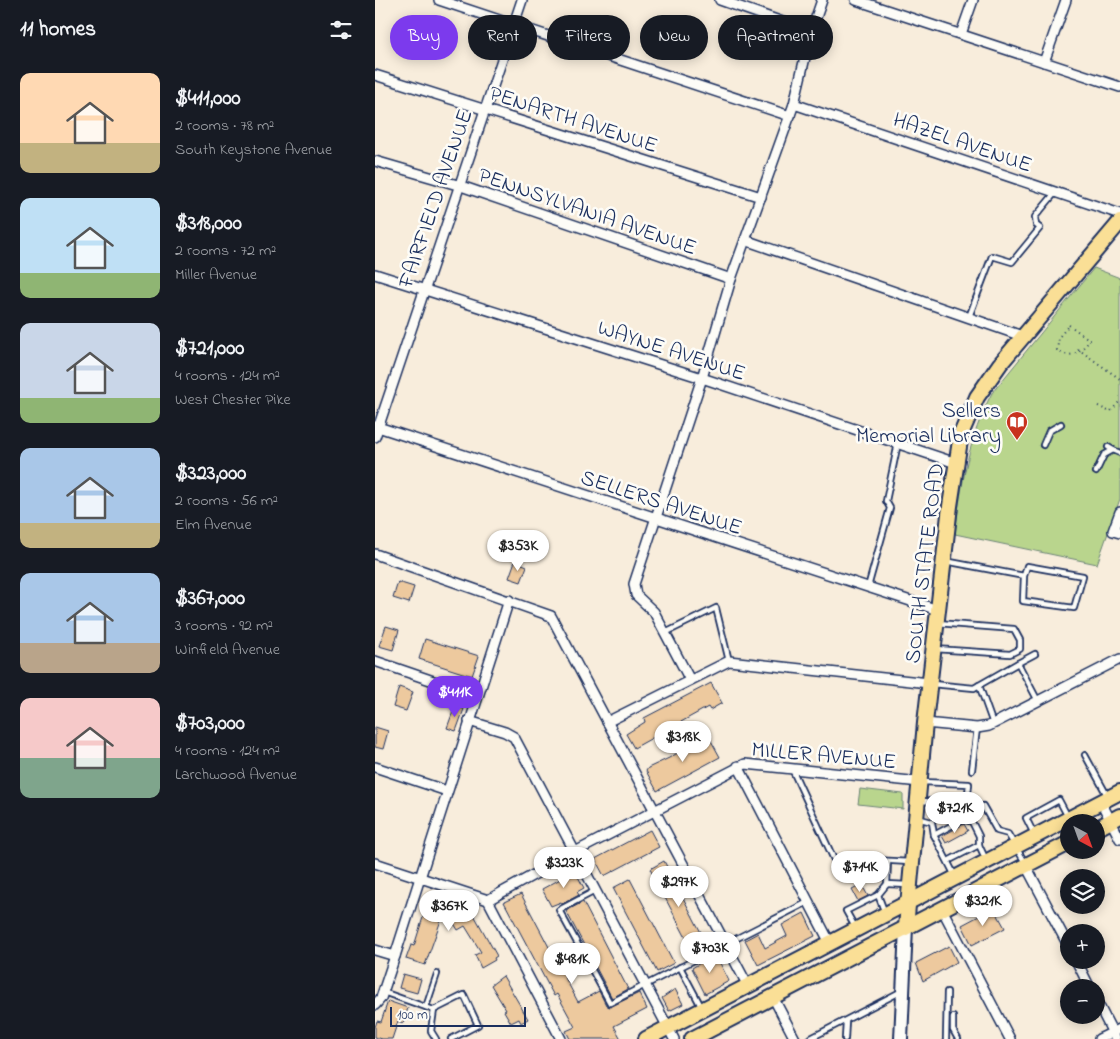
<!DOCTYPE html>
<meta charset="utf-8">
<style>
:root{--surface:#171b24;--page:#242831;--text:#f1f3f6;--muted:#9ea1a6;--accent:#7c3aed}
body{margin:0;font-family:"Indie Flower",sans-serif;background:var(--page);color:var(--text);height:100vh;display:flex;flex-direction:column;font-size:19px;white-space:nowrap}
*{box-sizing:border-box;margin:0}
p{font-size:16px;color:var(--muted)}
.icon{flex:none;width:28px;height:28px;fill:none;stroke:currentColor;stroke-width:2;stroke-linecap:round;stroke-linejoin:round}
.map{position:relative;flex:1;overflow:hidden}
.side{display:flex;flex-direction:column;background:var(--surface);width:375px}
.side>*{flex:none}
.hud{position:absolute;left:15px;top:15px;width:475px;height:45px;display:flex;gap:10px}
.needle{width:32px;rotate:139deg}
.fabs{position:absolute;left:685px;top:814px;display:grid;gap:10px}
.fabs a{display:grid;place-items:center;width:45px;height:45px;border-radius:50%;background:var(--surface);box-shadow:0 2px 12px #0003;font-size:25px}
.scale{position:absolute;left:15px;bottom:12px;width:136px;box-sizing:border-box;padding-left:5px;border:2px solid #1b2f5e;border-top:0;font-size:14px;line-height:18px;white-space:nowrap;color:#1b2f5e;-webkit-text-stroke:4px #fdfcf7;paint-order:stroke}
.price{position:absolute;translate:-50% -42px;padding:0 11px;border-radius:18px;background:#fff;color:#222;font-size:16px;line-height:32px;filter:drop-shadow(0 1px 2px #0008)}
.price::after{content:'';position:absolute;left:50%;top:30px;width:15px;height:11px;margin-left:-8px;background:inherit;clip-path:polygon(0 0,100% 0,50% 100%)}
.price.selected{background:var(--accent);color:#fff}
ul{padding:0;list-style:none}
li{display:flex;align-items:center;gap:15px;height:125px;padding:0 20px}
li span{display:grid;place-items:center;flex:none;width:140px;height:100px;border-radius:10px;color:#555}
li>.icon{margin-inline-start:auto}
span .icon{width:60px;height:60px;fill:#fffc;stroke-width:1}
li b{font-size:21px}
h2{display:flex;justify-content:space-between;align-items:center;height:60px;padding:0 20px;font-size:21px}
.chip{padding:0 18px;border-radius:22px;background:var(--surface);box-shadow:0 2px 12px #0003;font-size:18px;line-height:45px}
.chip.selected{background:var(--accent);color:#fff}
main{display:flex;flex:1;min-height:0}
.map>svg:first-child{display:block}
.green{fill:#b9d58d;stroke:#6a8276}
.building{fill:#edc99e;stroke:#1b2f5e}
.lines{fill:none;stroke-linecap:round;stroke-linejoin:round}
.lane-casing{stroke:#1b2f5e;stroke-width:8}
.street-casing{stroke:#1b2f5e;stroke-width:12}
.secondary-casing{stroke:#1b2f5e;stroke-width:16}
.primary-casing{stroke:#1b2f5e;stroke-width:18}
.path{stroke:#1b2f5e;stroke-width:2;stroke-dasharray:1 4;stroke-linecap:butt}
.lane{stroke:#fdfcf7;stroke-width:4.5}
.street{stroke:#fdfcf7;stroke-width:9}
.secondary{stroke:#fdfcf7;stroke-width:12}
.primary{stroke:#fadf96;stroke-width:14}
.labels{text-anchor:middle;stroke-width:5;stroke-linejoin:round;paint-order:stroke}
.street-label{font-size:22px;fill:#1b2f5e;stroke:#fdfcf7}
.poi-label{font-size:22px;fill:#1b2f5e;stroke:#fdfcf7;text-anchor:end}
</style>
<main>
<section class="side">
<h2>11 homes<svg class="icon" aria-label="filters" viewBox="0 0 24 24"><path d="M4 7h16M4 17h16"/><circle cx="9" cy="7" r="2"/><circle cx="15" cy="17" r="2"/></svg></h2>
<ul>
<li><span style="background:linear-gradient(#ffd9b3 70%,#c2b280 0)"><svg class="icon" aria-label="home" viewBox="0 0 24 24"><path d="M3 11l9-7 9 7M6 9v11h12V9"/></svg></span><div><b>$411,000</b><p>2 rooms · 78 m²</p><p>South Keystone Avenue</p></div></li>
<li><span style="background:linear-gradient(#bfe0f5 75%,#8fb573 0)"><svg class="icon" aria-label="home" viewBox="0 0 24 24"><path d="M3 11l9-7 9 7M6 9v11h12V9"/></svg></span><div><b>$318,000</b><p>2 rooms · 72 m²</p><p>Miller Avenue</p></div></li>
<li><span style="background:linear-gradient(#c9d6e8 75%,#8fb573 0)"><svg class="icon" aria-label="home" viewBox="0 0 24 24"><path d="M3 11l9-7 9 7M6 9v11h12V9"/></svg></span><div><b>$721,000</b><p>4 rooms · 124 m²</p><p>West Chester Pike</p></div></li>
<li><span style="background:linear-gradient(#a9c7e8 75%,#c2b280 0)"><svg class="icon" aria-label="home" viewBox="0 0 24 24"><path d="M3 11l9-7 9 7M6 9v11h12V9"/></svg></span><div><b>$323,000</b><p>2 rooms · 56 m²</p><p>Elm Avenue</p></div></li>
<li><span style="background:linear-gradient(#a9c7e8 70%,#b9a48a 0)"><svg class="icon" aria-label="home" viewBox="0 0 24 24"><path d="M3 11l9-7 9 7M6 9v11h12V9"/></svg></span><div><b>$367,000</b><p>3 rooms · 92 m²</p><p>Winfield Avenue</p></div></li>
<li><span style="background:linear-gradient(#f6c9c9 60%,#7fa58c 0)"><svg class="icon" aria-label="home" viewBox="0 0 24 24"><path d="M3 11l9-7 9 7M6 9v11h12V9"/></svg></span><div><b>$703,000</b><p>4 rooms · 124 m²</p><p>Larchwood Avenue</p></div></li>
</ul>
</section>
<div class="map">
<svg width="745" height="1039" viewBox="0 0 745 1039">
<rect width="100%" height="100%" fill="#f8eddc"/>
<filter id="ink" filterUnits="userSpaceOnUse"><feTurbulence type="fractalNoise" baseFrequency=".02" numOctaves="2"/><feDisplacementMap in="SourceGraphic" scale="10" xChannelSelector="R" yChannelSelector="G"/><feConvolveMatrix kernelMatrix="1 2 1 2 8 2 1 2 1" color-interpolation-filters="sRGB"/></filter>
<g filter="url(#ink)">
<!-- green -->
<g class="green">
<path d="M719,268L745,278V499L722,564L580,534C586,486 594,436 617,393Z"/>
<polygon points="485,789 528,794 528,809 483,804"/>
</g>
<!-- building -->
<g class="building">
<polygon points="140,561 152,566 146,582 134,578"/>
<polygon points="23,582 39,587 34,603 18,598"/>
<polygon points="11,626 24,630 18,650 4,646"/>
<polygon points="50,639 104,656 97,676 44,659"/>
<polygon points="336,683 347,703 335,710 333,707 259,748 251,734 270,722 269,718"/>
<polygon points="24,687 38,692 31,711 18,707"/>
<polygon points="80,706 89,709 81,731 72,728"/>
<polygon points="0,727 13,731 8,749 0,747"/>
<polygon points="330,737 334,737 345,757 282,791 271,771 273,768 294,758"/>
<polygon points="589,824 593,831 571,843 567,836"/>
<polygon points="275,830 284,847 229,876 220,859"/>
<polygon points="289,861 334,948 320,955 275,869"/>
<polygon points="200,871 209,888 202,892 204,895 187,904 186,902 176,906 167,889"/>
<polygon points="255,879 299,963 282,972 238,888"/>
<polygon points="487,885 493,896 483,901 477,890"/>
<polygon points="146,894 203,1002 224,991 231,1005 235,1007 264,993 272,1009 239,1026 246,1039 195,1039 191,1031 200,1027 182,994 179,996 129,902"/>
<polygon points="55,895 73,901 72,904 98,913 122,956 119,958 120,960 106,968 100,955 106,952 90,926 83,930 70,909 50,965 31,959 36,945 39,946"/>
<polygon points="208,902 253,989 237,998 191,911"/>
<polygon points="619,908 630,928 597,945 587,925"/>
<polygon points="429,913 440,936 383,965 370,940 383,933 390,948 412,936 407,925"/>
<polygon points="574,946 582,962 548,981 541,963"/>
<polygon points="338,955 341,955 354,981 330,994 317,968"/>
<polygon points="28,974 46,979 42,993 24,988"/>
<polygon points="128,976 153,1019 146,1023 144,1019 136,1023 129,1011 131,1010 116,985"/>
<polygon points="300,989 308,1004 294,1011 287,998"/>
<polygon points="13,1001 33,1008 28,1023 23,1021 17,1039 6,1039 0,1037 0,1027 2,1021 6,1022"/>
</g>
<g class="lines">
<!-- lane casing -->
<g class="lane-casing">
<g id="lane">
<polyline points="594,317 617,256 637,262 665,228 661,225 660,217 680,193"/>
<polyline points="668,445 674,431 686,424"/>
<polyline points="738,450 745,453"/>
<polyline points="721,472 729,455 738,450 733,447"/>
<polyline points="570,561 649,576 652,566 708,576 699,608 648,601 649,576"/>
<polyline points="493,587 515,508 511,501 523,443"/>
<polyline points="290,633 341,608 354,661"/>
<polyline points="560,649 635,654 645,649 645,640 639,629 562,623"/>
<polyline points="660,654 643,663 663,701"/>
<polyline points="557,684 599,688 643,663"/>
<polyline points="604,685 618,724"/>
<polyline points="710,755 733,797"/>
<polyline points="417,769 461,864"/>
<polyline points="597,770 602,728"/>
<polyline points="544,801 592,803 594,784 547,782"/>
<polyline points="608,806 622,831 633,834 651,864"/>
<polyline points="542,818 557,822 559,835 580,876"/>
<polyline points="659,834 651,818 684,800 693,817"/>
<polyline points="559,835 589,819 597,822 604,836 604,845 573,861"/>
<polyline points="604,845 611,860"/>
<polyline points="482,859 535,862"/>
<polyline points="512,884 533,885"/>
<polyline points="220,891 184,910 235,1003 433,902"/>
<polyline points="510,913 503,895 512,884 513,861"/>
<polyline points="480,927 471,911 503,895"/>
<polyline points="305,967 327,1008"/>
<polyline points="8,992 59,1010 89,995 103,1025 76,1039"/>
<polyline points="51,1007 62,974"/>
<polyline points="59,1010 56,1031 61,1039"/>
<polyline points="578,1017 578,1030 583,1039"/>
<polyline points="434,1039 527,991"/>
<polyline points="470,1039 471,1021"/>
<polyline points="571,1039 572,992"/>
</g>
</g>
<!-- street casing -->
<g class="street-casing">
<g id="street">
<polyline points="64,0 415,116"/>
<polyline points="345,0 436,32"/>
<polyline points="481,0 745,87"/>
<polyline points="586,34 598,0"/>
<polyline points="669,62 691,0"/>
<polyline points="0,75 386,197"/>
<polyline points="419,104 745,214"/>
<polyline points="0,161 86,186 356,279"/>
<polyline points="370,240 647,336"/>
<polyline points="0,274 327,378 581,463"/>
<polyline points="0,426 563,610"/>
<polyline points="0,437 147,0"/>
<polyline points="745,512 738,531 745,533"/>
<polyline points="0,554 176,616 373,986"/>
<polyline points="0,661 102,696"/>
<polyline points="315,680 279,612 261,595 259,584 327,378 356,279 419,104 436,32 447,0"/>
<polyline points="94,721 130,732 139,737 299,1039"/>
<polyline points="232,722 354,661 554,683"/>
<polyline points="550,723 602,728 614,726 745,659"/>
<polyline points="363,766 455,943"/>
<polyline points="0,767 72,791"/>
<polyline points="726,802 745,839"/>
<polyline points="0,863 113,900 186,1039"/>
<polyline points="651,866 694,947"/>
<polyline points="113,900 200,852 370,764 545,782"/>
<polyline points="567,909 635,1039"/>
<polyline points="0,950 20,956"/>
<polyline points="701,960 715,988"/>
<polyline points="398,997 420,1039"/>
<polyline points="721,1000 741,1039"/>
<polyline points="0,1005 6,998 20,956 134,600"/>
<polyline points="724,1039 745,1029"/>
</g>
</g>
<!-- secondary casing -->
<g class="secondary-casing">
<polyline id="secondary" points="526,1039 531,927"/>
</g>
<!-- primary casing -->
<g class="primary-casing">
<g id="primary">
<polyline points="721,829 745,816"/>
<polyline points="531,927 550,723 575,506 586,434 602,397 625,364 745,222"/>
<polyline points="271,1039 745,792"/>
<polyline points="317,1039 694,843"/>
</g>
</g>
<!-- path -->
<g class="path">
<path d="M694,325L715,340C706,351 696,361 682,350L684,337Z"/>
<polyline points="703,349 745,379"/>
<polyline points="723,406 735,412 745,401"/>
</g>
<!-- lane -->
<use href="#lane" class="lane"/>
<!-- street -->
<use href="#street" class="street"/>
<!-- secondary -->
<use href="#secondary" class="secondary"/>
<!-- primary -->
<use href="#primary" class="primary"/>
</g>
</g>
<!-- icons -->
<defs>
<g id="library-pin" transform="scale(1.125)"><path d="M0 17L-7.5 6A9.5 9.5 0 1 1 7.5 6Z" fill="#c8321e" stroke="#fdfcf7"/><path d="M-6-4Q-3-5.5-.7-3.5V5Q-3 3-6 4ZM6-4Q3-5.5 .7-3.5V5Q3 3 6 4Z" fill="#fff"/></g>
</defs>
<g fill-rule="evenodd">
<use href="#library-pin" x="642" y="422"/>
</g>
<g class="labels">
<!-- street labels -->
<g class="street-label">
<text transform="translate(199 118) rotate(18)" y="8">PENARTH AVENUE</text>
<text transform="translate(588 141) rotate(19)" y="8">HAZEL AVENUE</text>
<text transform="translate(59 198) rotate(-71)" y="8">FAIRFIELD AVENUE</text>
<text transform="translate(213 210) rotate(19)" y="8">PENNSYLVANIA AVENUE</text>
<text transform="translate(297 349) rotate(18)" y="8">WAYNE AVENUE</text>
<text transform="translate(287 501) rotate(18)" y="8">SELLERS AVENUE</text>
<text transform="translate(548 563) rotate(-83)" y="8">SOUTH STATE ROAD</text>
<text transform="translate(449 754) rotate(5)" y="8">MILLER AVENUE</text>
</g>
<!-- poi labels -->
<g class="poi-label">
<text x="626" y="417">Sellers<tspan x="626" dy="25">Memorial Library</tspan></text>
</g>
</g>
</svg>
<div class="fabs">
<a><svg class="needle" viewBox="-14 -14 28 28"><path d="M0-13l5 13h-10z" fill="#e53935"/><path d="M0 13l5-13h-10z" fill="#9ea1a6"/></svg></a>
<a><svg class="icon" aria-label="layers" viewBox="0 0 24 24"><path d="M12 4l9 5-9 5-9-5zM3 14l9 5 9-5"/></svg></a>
<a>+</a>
<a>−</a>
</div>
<div class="scale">100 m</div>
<b class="price" style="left:143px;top:572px">$353K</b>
<b class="price selected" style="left:80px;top:718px">$411K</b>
<b class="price" style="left:308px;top:763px">$318K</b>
<b class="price" style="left:580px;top:834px">$721K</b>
<b class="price" style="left:189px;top:889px">$323K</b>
<b class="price" style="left:485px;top:893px">$714K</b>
<b class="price" style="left:304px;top:908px">$297K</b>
<b class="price" style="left:608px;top:927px">$321K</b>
<b class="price" style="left:74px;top:932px">$367K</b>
<b class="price" style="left:335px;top:974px">$703K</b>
<b class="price" style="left:197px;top:985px">$481K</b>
<div class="hud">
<a class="chip selected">Buy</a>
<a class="chip">Rent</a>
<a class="chip">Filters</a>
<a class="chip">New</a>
<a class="chip">Apartment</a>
</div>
</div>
</main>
